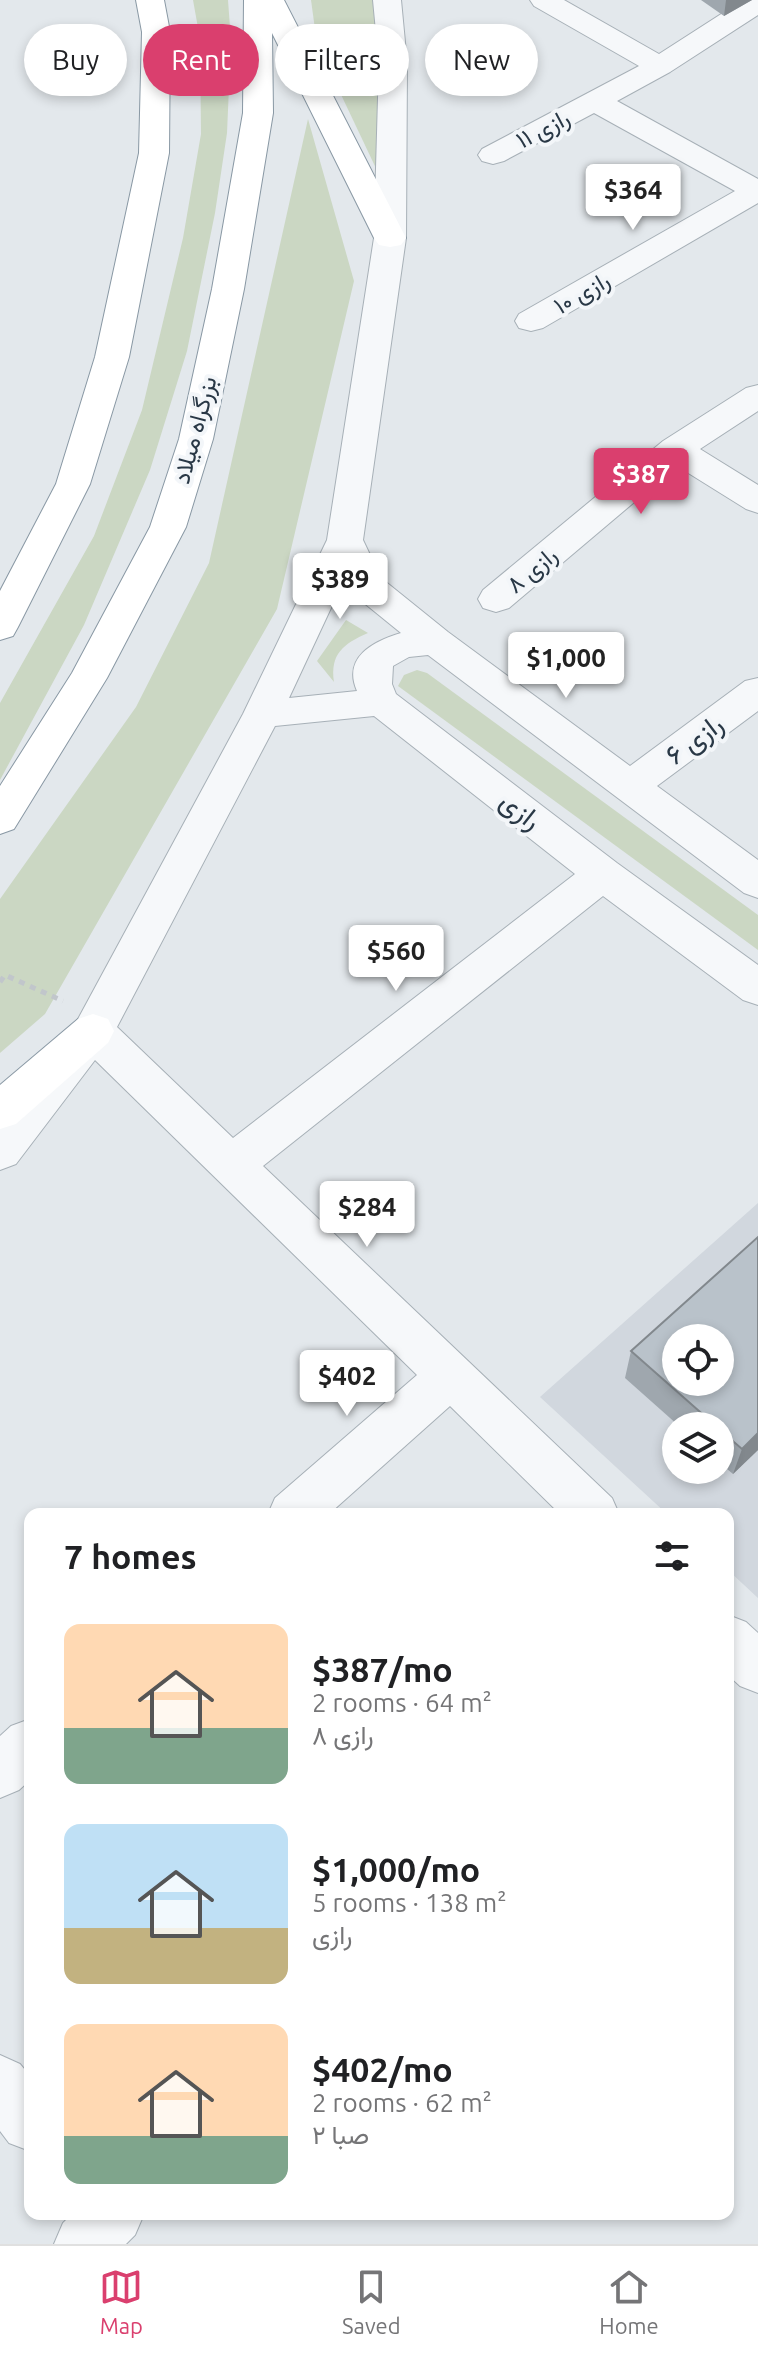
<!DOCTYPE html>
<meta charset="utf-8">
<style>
:root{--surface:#fff;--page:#f6f6f6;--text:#202124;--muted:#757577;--line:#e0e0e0;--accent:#da3f6e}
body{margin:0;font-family:Ubuntu,Vazirmatn,sans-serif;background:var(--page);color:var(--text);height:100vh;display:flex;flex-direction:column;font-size:30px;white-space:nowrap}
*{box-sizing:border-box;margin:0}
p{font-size:26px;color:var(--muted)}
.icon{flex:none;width:44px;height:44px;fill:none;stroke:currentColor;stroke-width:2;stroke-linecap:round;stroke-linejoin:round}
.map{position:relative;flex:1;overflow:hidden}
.side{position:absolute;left:24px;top:1508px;width:710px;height:712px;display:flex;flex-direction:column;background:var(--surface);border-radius:16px;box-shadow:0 4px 12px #0003}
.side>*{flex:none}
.banner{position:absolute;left:24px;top:24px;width:710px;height:72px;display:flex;gap:16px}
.tools{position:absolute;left:662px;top:1324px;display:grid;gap:16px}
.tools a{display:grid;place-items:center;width:72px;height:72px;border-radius:50%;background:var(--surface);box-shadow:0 4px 12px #0003;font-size:40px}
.price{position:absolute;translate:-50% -68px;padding:0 18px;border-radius:8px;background:#fff;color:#222;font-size:26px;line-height:52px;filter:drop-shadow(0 2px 4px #0008)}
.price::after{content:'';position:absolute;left:50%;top:48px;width:24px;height:18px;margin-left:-12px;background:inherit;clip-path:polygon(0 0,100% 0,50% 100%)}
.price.current{background:var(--accent);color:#fff}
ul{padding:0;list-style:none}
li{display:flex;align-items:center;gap:24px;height:200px;padding:0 40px}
li span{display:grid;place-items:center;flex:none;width:224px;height:160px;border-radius:16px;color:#555}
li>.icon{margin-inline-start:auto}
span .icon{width:96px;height:96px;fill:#fffc;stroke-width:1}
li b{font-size:34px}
h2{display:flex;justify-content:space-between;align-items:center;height:96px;padding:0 40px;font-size:34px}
.chip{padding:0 28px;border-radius:36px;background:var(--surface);box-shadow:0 4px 12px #0003;font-size:28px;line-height:72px}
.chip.current{background:var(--accent);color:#fff}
.tabs{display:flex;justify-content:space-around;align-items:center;height:112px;border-top:2px solid var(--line);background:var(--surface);font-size:22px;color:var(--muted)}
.tabs a{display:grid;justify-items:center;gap:4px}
.tabs .current{color:var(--accent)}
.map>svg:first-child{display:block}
.built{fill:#d1d7de;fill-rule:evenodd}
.green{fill:#cbd7c3}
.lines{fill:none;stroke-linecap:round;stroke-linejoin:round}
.street-casing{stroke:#a7b0b7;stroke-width:2}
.highway-casing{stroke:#8998a4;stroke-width:2}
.path{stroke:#c1c6cb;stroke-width:5;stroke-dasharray:6 6;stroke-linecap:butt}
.street{fill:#f6f8fa;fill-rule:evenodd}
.highway{fill:#fff;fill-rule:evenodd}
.wall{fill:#9fa7ae}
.shaded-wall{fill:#82888d}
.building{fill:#b9c2ca;stroke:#82888d;stroke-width:2;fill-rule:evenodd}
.labels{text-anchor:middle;stroke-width:8;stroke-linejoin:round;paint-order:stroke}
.far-street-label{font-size:24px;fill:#293846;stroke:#f3f6f9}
.street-label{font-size:28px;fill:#293846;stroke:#f3f6f9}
</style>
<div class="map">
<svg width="758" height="2244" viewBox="0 0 758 2244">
<rect width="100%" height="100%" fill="#e3e8ec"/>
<!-- built -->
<path class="built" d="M758,1203V1598L728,1570V1514H667L540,1397ZM676,1338H720V1382H676ZM676,1426H720V1470H676Z"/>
<!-- green -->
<g class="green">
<polygon points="193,0 228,0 231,41 227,133 215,213 187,351 150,470 84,625 0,780 0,703 94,536 142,410 183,238 201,134 200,39"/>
<polygon points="311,0 377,0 383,64 382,181 317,44"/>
<polygon points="308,119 354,281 277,609 45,1014 0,1053 0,899 136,707 209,563"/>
<path d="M346,620L368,633C343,644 330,654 334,682L317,661Z"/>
<polygon points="417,670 427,673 758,915 758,950 398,686 404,675"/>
</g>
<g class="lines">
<!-- street casing -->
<g class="street-casing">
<g id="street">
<path d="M373,0H401L407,63L406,238L363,540L381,578L448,632L630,766L745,681L758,678V711L657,786L758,860V898L744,893L428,655L409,657L393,666L392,684L396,694L617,863L758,965V1005L743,1000L603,896L263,1166L612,1498L619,1514H560L450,1406L329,1514H268L275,1498L417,1375L95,1060L16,1164L0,1170V1118L78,1019L243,714L327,540L374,238L379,63ZM345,578L353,594L401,633C374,641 342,657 357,691L289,698ZM374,716L575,874L233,1138L117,1027L275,726Z"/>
<polygon points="530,0 564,0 659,54 743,0 758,0 758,15 670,72 617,101 758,179 758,203 543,328 531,331 519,328 515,321 519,314 735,191 594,113 504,161 493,164 482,161 478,155 482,149 639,66 534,6"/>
<polygon points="758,385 758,411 700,449 758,485 758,513 746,509 677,466 509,608 496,612 483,608 478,599 483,590 663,441 746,388"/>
<polygon points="728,1615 746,1622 758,1633 758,1693 740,1686 728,1675"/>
<polygon points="30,1719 30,1780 19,1790 0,1798 0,1736 11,1726"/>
<polygon points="0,2055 20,2064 30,2076 30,2151 9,2143 0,2131"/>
<polygon points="72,2214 144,2214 135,2235 126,2244 54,2244 63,2223"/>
</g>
</g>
<!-- highway casing -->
<g class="highway-casing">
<g id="highway">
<polygon points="136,0 164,0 170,32 169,153 129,357 90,484 18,627 13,636 0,640 0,591 56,484 95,357 139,153 142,32"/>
<polygon points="244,0 284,0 406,238 401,245 390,247 379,245 374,238 272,33 273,113 244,289 213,439 186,527 107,678 14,829 0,834 0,786 72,673 150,527 179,439 212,289 243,113"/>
<polygon points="93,1014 108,1019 114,1031 108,1043 16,1124 0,1129 0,1085 78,1019"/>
</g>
</g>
<!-- path -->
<polyline class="path" points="0,982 5,975 63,1001"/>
<!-- street -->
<use href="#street" class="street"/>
<!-- highway -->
<use href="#highway" class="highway"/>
</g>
<!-- wall -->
<g class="wall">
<polygon points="701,0 752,0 724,16"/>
<polygon points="631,1351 758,1450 733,1474 720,1463 720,1426 679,1426 625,1378"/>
</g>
<!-- shaded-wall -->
<g class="shaded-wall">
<polygon points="726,0 752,0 724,16"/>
<polygon points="758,1433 758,1450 733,1474 742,1449"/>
</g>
<!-- building -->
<path class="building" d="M758,1237V1433L742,1449L720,1430V1426H716L631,1351ZM676,1338H720V1382H676Z"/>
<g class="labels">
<!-- far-street labels -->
<g class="far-street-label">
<text transform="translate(543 129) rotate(-28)" y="8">رازی ۱۱</text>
<text transform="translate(582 293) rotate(-30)" y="8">رازی ۱۰</text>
<text transform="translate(195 430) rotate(-75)" y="8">بزرگراه میلاد</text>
<text transform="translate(532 570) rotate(-40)" y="8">رازی ۸</text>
</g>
<!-- street labels -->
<g class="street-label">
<text transform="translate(694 739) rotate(-37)" y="10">رازی ۶</text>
<text transform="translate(521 810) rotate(38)" y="10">رازی</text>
</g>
</g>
</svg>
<div class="tools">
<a><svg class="icon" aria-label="locate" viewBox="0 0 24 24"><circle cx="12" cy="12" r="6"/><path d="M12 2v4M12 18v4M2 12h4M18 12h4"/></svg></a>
<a><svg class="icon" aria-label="layers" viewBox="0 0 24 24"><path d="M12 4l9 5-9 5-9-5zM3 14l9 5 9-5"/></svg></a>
</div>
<b class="price" style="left:633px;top:232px">$364</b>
<b class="price current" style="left:641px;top:516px">$387</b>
<b class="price" style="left:340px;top:621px">$389</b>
<b class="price" style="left:566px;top:700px">$1,000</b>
<b class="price" style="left:396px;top:993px">$560</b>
<b class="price" style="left:367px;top:1249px">$284</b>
<b class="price" style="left:347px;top:1418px">$402</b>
<div class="banner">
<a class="chip">Buy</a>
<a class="chip current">Rent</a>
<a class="chip">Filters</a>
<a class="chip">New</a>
</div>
<section class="side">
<h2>7 homes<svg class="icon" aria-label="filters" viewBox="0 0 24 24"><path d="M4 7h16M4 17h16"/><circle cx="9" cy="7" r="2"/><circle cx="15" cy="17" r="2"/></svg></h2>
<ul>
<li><span style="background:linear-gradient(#ffd9b3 65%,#7fa58c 0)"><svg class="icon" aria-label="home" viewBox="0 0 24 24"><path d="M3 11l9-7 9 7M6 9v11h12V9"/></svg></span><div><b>$387/mo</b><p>2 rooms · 64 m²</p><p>رازی ۸</p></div></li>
<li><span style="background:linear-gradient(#bfe0f5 65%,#c2b280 0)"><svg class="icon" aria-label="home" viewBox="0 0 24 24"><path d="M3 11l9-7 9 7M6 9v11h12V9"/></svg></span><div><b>$1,000/mo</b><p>5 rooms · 138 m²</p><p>رازی</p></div></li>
<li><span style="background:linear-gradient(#ffd9b3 70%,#7fa58c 0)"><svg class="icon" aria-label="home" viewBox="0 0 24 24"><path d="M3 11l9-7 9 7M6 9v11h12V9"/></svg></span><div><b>$402/mo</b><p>2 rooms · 62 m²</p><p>صبا ۲</p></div></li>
</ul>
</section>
</div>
<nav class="tabs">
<a class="current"><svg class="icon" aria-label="map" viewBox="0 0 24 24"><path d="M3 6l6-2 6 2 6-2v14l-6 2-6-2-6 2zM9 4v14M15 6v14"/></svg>Map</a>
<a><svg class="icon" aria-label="saved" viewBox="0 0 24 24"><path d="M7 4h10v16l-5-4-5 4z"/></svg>Saved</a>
<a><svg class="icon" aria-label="home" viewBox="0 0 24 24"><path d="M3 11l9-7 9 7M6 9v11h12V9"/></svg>Home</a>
</nav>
